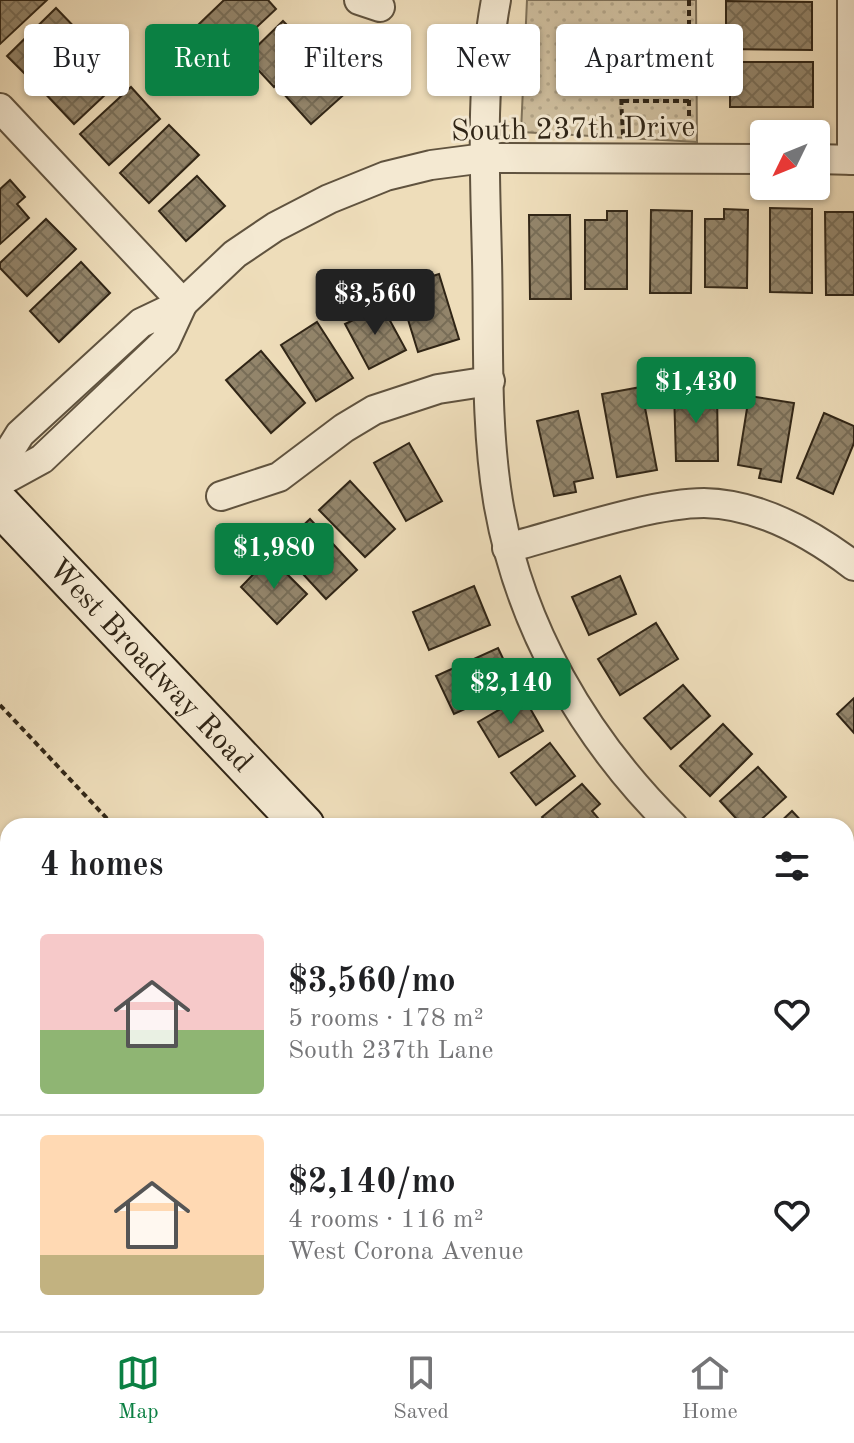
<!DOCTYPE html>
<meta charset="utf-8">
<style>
:root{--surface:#fff;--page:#f6f6f6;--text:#202124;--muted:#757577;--line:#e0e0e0;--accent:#0b8043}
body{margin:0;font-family:"Old Standard TT",serif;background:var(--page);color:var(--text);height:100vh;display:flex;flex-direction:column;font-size:30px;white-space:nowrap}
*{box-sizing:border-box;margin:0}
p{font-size:26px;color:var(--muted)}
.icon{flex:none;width:44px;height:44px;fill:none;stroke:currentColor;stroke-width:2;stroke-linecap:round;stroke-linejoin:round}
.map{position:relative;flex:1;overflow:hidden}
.side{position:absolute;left:0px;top:818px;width:854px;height:514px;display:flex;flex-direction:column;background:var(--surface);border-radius:24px 24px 0 0;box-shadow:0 2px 6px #0004}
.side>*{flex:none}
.banner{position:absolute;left:24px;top:24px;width:806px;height:72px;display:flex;gap:16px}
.needle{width:52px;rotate:227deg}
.fabs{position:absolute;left:750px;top:120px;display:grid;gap:16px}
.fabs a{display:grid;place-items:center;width:80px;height:80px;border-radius:8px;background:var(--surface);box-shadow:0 2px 6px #0004;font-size:40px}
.price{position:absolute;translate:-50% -68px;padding:0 18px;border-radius:8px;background:var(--accent);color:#fff;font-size:26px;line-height:52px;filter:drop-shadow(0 2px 4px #0008)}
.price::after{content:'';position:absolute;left:50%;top:48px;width:24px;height:18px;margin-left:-12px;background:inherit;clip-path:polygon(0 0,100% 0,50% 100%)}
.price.on{background:#222;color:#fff}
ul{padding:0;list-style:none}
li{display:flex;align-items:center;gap:24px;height:200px;padding:0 40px}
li+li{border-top:2px solid var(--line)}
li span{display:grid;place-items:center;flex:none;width:224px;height:160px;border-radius:8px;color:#555}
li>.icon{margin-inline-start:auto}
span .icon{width:96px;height:96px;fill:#fffc;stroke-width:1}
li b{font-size:34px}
h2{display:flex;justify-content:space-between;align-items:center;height:96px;padding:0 40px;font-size:34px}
.chip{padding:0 28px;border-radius:8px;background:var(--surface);box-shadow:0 2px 6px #0004;font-size:28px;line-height:72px}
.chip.on{background:var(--accent);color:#fff}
.dock{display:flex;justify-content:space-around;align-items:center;height:112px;border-top:2px solid var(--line);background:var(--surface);font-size:22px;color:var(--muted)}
.dock a{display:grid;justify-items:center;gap:4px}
.dock .on{color:var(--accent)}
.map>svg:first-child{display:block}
.park{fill:url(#park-dots);stroke:#7f725a;stroke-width:2}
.building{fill:url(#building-cross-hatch);stroke:#302516;stroke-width:2}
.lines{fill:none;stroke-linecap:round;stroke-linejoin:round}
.street-casing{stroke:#60533f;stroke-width:32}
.secondary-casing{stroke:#302516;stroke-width:44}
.path{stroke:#302516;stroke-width:4;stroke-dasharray:6 4;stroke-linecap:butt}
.street{stroke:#f4e9d2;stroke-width:28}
.secondary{stroke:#f4e9d2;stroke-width:40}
.labels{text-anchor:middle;stroke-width:6;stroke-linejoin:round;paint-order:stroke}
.street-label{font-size:30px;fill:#302516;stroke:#f4e9d2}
</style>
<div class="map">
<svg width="854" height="1331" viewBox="0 0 854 1331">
<defs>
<pattern id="park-dots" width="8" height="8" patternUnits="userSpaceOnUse" patternTransform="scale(2)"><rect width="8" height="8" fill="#cebe9e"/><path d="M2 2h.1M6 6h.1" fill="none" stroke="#b1a387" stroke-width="1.8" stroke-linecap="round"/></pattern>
<pattern id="building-cross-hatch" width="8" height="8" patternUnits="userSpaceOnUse" patternTransform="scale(2)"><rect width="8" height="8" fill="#93856b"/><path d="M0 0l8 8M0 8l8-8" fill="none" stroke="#786d57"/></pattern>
</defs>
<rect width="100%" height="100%" fill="#eeddba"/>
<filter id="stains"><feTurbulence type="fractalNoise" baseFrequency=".0025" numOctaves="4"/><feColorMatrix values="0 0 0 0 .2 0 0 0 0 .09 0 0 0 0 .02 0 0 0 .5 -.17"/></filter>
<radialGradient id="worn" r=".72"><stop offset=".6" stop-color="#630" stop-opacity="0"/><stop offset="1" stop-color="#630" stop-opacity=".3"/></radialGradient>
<!-- park -->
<polygon class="park" points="527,0 696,0 697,142 521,132"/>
<!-- building -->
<g class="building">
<polygon points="0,0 47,0 0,44"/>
<polygon points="224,0 268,0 276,9 228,54 199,24"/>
<polygon points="726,1 812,2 812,50 726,49"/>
<polygon points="56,8 84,37 36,85 7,56"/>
<polygon points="283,21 312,50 274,87 246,57"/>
<polygon points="94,46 124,77 74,124 38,86 54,72 60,78"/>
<polygon points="322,60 349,90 311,124 283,93"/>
<rect x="730" y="62" width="83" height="45"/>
<polygon points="131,87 160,119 109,165 80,134"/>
<polygon points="169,125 199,155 149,203 120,173"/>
<polygon points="197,176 225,206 186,241 159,211"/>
<polygon points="10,180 25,197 17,204 29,218 0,244 0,189"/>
<polygon points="770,208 812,209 812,293 770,292"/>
<polygon points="724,209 748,210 747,288 705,287 705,219 724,219"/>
<polygon points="651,210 692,211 691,293 650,293"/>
<polygon points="607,211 627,211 627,289 585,289 585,220 607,220"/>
<polygon points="825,212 854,212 854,295 826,295"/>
<polygon points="529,215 570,215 571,299 530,299"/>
<polygon points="46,219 76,249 27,296 0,268 0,263"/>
<polygon points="81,262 110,293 59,342 30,311"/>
<polygon points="439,274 459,339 418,352 398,287"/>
<polygon points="382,306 406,350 369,369 345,324"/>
<polygon points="317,322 353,378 316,401 281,345"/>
<polygon points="261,351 305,403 271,433 226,380"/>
<polygon points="641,387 657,470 617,477 602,394"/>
<polygon points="674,390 717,390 718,461 676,461"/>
<polygon points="749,396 794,403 781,482 759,478 761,469 738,465"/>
<polygon points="578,411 593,478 574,482 576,492 554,496 537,421"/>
<polygon points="824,413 854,426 854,443 833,494 797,478"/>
<polygon points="409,443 442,501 406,521 374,463"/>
<polygon points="350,481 395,529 365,557 319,510"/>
<polygon points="310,519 357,570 326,599 279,548"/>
<polygon points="270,557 307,594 277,624 241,587"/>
<polygon points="620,576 636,614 589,635 572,597"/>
<polygon points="474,586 490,625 429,650 413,612"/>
<polygon points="656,623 678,659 620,695 598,659"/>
<polygon points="498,648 516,686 454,714 436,676"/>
<polygon points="683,685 710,716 671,749 644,718"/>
<polygon points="523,696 543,731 499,757 478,722"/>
<polygon points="854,698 854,733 837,714"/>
<polygon points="723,724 752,754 710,796 680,766"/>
<polygon points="550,743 575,776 536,805 511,773"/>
<polygon points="758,767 786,797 754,826 743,826 720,801"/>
<polygon points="582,784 600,804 592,811 603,824 550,826 542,817"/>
<polygon points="792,811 806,826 776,826"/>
<polygon points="854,901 854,945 846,936 846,908"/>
<polygon points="846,1067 854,1075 854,1101 846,1109"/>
<polygon points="854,1119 854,1170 846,1162 846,1127"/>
</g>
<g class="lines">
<!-- street casing -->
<g class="street-casing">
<g id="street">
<polyline points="359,0 380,7"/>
<path d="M496,0C480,85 485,173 487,260C489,339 485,422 498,501C519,626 584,738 673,826"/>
<polyline points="0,108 183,303"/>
<polyline points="816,159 854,160"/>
<polyline points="852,160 852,0"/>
<polyline points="0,466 20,434 141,323 183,303 235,254 275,227 329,199 386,176 431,165 485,158 764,159"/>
<polyline points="0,482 42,459 165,342 183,303"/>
<polyline points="221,496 279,477 344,428 374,410 438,389 490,381"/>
<path d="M507,548C562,534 650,503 704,503C759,504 812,534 854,566"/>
<polyline points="846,1004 854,1013"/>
</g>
</g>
<!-- secondary casing -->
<g class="secondary-casing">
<g id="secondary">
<path id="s1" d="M0,505L304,826"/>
<polyline points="772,1324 779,1331"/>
</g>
</g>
<!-- path -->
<g class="path">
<polyline points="689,0 689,134"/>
<polyline points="623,101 689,101"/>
<path d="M623,135C622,104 613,53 651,39C662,35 677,36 689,35"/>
<polyline points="0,705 114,826"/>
<polyline points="585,1324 591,1331"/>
<polyline points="600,1331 608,1324"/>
</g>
<!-- street -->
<use href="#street" class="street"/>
<!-- secondary -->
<use href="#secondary" class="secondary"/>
</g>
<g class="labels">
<!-- street labels -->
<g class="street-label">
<text transform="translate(573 128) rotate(-1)" y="10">South 237th Drive</text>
<text dy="10" stroke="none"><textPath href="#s1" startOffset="220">West Broadway Road</textPath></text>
</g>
</g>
<rect width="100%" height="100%" filter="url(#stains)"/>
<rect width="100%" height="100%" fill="url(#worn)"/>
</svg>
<div class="fabs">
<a><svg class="needle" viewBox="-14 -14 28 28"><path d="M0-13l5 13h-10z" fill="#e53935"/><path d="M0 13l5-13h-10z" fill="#757577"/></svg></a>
</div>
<b class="price on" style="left:375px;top:337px">$3,560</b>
<b class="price" style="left:696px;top:425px">$1,430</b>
<b class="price" style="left:274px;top:591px">$1,980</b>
<b class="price" style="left:511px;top:726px">$2,140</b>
<div class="banner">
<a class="chip">Buy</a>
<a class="chip on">Rent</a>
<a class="chip">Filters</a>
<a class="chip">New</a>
<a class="chip">Apartment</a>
</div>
<section class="side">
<h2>4 homes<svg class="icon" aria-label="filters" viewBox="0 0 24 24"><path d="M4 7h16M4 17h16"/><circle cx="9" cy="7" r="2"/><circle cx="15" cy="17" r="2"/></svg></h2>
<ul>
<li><span style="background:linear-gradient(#f6c9c9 60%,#8fb573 0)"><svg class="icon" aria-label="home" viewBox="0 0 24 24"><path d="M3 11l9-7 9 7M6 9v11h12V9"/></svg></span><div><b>$3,560/mo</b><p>5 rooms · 178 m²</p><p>South 237th Lane</p></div><svg class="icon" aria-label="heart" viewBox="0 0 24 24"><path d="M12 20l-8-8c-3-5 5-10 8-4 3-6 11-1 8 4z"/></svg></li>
<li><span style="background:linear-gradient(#ffd9b3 75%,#c2b280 0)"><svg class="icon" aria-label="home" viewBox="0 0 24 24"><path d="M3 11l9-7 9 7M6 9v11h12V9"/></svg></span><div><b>$2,140/mo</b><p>4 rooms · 116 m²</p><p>West Corona Avenue</p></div><svg class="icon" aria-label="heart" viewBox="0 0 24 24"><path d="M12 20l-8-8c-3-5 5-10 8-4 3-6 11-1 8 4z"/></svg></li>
</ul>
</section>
</div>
<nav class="dock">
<a class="on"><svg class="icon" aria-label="map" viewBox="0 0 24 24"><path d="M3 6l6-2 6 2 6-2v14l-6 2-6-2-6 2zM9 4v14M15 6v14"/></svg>Map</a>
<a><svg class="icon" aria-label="saved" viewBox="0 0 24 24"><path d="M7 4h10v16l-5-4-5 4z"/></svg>Saved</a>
<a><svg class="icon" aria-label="home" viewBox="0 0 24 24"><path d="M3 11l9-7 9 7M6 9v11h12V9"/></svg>Home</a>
</nav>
